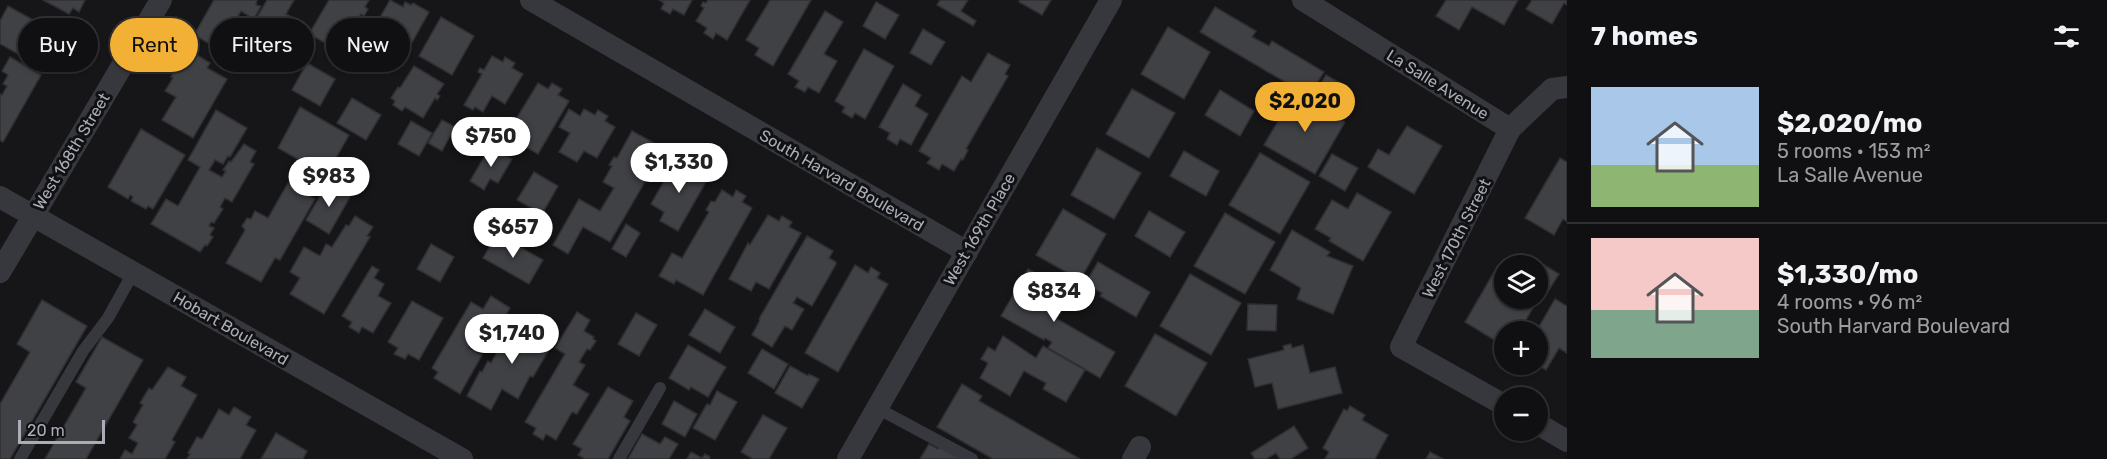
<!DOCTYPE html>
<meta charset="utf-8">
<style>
:root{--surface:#101012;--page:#1e1e20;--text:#f1f3f6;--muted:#9c9d9f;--line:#303032;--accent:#f2b134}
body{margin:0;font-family:Rubik,sans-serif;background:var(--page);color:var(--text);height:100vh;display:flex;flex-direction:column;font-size:22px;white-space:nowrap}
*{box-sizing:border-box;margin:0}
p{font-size:20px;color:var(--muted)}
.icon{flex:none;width:33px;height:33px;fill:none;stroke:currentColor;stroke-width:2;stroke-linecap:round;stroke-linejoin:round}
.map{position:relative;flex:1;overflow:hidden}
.side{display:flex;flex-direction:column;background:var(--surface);width:540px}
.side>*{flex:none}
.guide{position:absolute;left:18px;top:18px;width:570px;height:54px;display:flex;gap:12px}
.fabs{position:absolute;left:1494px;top:255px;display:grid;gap:12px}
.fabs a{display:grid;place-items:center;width:54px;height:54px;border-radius:50%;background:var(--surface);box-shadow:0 2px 4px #0004,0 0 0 2px var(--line);font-size:30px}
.scale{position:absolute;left:18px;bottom:15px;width:87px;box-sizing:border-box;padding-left:6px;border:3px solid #a8adb8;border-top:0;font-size:16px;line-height:21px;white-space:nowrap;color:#a8adb8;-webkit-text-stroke:4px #111113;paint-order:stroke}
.price{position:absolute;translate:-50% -51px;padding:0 14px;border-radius:21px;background:#fff;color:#222;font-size:20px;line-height:39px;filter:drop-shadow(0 2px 3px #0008)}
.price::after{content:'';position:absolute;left:50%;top:36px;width:18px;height:14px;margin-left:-9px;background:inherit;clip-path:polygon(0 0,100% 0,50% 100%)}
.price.current{background:var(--accent);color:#111}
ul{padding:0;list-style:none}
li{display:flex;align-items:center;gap:18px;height:150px;padding:0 24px}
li+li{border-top:2px solid var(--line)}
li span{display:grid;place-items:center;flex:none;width:168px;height:120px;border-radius:0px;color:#555}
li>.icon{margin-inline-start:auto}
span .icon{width:72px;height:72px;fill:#fffc;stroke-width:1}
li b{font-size:26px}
h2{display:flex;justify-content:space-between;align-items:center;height:72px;padding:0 24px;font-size:26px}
.chip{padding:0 21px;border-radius:27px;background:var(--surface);box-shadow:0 2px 4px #0004,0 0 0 2px var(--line);font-size:21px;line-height:54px}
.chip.current{background:var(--accent);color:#111}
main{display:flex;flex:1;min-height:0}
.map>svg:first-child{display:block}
.building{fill:#404145;stroke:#303034;stroke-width:1.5}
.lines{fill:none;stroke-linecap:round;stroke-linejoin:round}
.service{stroke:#37383d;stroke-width:12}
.minor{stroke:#37383d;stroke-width:22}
.labels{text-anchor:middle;stroke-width:6;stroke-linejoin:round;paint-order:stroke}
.street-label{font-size:16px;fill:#a8adb8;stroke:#111113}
</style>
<main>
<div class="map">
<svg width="1567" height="459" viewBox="0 0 1567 459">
<rect width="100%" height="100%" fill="#161618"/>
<!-- building -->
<g class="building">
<polygon points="43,0 85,0 79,12 73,8 69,14"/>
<polygon points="214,0 257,0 256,5 261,6 252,22 249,16 241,11 219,49 194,35"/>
<polygon points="267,0 294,0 286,14 309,27 294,52 269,38 275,28 257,17"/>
<polygon points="329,0 369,0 365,7 368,9 364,16 361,14 349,35 338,29 329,45 309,34"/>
<polygon points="390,0 403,7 405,2 411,5 413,3 429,12 397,69 362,49"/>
<polygon points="659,0 692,0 684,15 673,9 670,14 661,9 664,3"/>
<polygon points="708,0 750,0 727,40 716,33 713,39 704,33 707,28 696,21 704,8 701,6 703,2 706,3"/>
<polygon points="770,0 811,0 773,66 755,55 759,48 746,40"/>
<polygon points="940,0 968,0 961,11 976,21 973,26 937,5"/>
<polygon points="1020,0 1051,0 1042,15 1019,2"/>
<polygon points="1446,0 1518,0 1504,25 1472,7 1459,30 1436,16"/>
<polygon points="1532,0 1567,0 1567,5 1564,3 1552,24 1526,9"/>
<polygon points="876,2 899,15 885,39 863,26"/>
<polygon points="8,6 58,34 54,41 61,44 51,62 44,58 40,66 0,44 0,21"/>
<polygon points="1215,7 1256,31 1252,37 1269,46 1272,41 1324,72 1309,96 1200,32"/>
<polygon points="825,11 843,22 824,54 837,61 819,93 808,87 805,92 795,87 799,81 788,74"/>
<polygon points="441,17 474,36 452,75 419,56"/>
<polygon points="1168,27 1210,52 1184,99 1141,74"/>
<polygon points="923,29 945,42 931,65 910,53"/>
<polygon points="864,49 894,66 865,119 855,113 852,118 842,112 845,107 835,101"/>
<polygon points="189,50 210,63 207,68 227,79 193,138 162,120 176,97 165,91 173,78 171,77 177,66 179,68"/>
<polygon points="988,53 1010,65 1005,74 1008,76 966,149 968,150 963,160 961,159 954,171 942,164 939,170 927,163 931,158 919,151 962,76 971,82"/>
<polygon points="492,56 503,62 505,57 515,63 512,68 523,74 505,104 492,96 483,112 475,107 473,110 464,105 482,74 478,72 480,68 484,70"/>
<polygon points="10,57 41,75 3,142 0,140 0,94 2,95 7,86 3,84 8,75 2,71"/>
<polygon points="307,63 335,79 320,106 292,90"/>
<polygon points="414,66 444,84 437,94 440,96 437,100 435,98 423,118 405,107 402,111 393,105 395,101 391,98 398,87 400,88"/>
<polygon points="1326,75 1350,89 1337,112 1312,97"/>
<polygon points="538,83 548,89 552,83 562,89 558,95 569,101 538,154 519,143 526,132 513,124"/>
<polygon points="903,84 921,95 915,106 928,114 911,145 900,139 897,145 887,139 890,133 879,127"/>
<polygon points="1132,89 1175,113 1149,158 1106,134"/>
<polygon points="1220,90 1254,111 1240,136 1205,115"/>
<polygon points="1295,92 1345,122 1315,174 1264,145"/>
<polygon points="352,98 381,115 366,140 337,123"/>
<polygon points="300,107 349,135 323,181 300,171 301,169 297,167 301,161 278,148"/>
<polygon points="569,109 580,116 584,109 595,115 598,110 608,116 605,121 615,127 597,158 584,151 577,162 559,152 570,133 559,127"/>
<polygon points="216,110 247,128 230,157 228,156 223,164 215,160 209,170 222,177 226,171 223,170 229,161 231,162 244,144 256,151 250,162 254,164 232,202 225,198 220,207 223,209 214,223 211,222 209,226 214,228 210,235 213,237 207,246 205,245 200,252 151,224 166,199 178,206 200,167 188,160"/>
<polygon points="442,120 455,127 442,151 428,143"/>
<polygon points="411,121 432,133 419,156 398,144"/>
<polygon points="1407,126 1442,146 1414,194 1368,167 1378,149 1389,155"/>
<polygon points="141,129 185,155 153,209 148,206 146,209 131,201 133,197 130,195 128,199 108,187"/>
<polygon points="632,131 654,143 651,148 661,154 610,242 583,227 568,254 553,245 579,199 600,211 614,188 603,182 612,166 609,165 614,157 617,158"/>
<polygon points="490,147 512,159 498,183 490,179 484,190 470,181"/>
<polygon points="1097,148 1141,173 1114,219 1071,195"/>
<polygon points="1184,151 1219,171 1206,196 1170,176"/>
<polygon points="1260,153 1310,182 1280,234 1229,205"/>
<polygon points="1332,154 1358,168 1345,191 1319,176"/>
<polygon points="1560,158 1567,162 1567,222 1563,219 1554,235 1525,218"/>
<polygon points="675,162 687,169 690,163 700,169 696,175 707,180 678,231 660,221 664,212 651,204"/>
<polygon points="534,172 558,186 542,214 517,200"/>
<polygon points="328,182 351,195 329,234 306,220"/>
<polygon points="288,183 315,199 280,260 275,258 261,282 226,263 245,230 242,226 247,218 251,219 255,211 268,218"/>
<polygon points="722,190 733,197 736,190 746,196 742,202 752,208 703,295 676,280 674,284 659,276 672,253 682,258 709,212 706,210 711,201 715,202"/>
<polygon points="1357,193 1391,212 1363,261 1329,241 1331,238 1315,229 1332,200 1348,209"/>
<polygon points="1063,209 1106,234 1080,280 1036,255"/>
<polygon points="1149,211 1185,232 1170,257 1135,236"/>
<polygon points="1225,213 1275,242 1245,294 1194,266"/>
<polygon points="768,215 779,221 782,216 792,222 789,227 801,233 769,289 756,282 751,291 729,279 748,243 750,245"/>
<polygon points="355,216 373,227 367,236 370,237 324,314 290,294 300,278 290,272 304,247 320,256 326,244 332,247 346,225 349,226"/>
<polygon points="626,224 640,233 626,257 612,249"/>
<polygon points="1292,230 1330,252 1327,256 1353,266 1333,314 1297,299 1301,288 1270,270"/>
<polygon points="497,234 543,260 529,284 483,258"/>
<polygon points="807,236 833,251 829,258 836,262 836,264 812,306 797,297 793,303 804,309 792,330 785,326 772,347 752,335 760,320 759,319"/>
<polygon points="431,244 454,257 440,282 417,269"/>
<polygon points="1098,262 1150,292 1136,317 1100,296 1102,293 1085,284"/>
<polygon points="1539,262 1559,274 1544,298 1540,296 1524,323 1529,326 1526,332 1504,332 1504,346 1465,322 1497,267 1504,272 1504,298 1538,298 1537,266"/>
<polygon points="855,265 868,273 871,267 880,273 877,278 888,284 838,372 805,353"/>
<polygon points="372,266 379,270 374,278 384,284 378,296 391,303 373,333 362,327 359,333 349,327 352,322 342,316"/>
<polygon points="1028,269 1071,294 1057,319 1115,352 1100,378 1048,348 1052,342 1045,338 1044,340 1001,316"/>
<polygon points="1190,274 1241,303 1211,355 1160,326"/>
<polygon points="491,296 510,308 488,346 476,339 472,342 469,348 482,355 460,394 434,378 438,372 432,368 471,302 483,309"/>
<polygon points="1555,299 1567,306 1567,353 1559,348 1546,370 1537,364 1538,332 1536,332"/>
<polygon points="42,300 87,326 10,459 0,459 0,404 30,352 17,344"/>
<polygon points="412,301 443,318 419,360 408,354 405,359 394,354 398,348 388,342"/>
<polygon points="1248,304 1277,305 1276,331 1247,330"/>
<polygon points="705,309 735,327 720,353 689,335"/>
<polygon points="577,312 590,320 584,331 594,337 593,339 596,341 590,350 587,349 579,362 585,365 573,385 589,394 577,414 572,412 556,440 546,434 543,440 533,434 536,428 525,422 565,354 555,348"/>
<polygon points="636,313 657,325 639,356 618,344"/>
<polygon points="531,320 553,333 546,346 550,348 533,377 530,376 518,399 502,389 491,410 467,396 480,371 482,372 488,361 491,363 511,326 524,333"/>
<polygon points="1155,334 1207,363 1176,416 1125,386"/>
<polygon points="1003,336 1036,358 1043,346 1085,370 1066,402 1043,389 1046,383 1024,371 1010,396 980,378 988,363 981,359 988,347 995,351"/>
<polygon points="102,337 143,360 86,459 45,459 86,388 76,382"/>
<polygon points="1291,344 1292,348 1303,345 1310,373 1335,367 1342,393 1278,409 1272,383 1255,387 1248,359 1284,350 1283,346"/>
<polygon points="688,345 726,367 708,397 691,387 689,390 669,378"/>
<polygon points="762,349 788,364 774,389 748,373"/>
<polygon points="790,366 808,376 809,374 819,379 802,408 775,393"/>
<polygon points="168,367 186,377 181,386 197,395 172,440 175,442 165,459 120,459 125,450 132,454 138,443 129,438 137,425 133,422 143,405 140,403 149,388 152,390"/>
<polygon points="962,384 982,396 979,401 1080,459 993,459 937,427"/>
<polygon points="608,387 633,401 624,417 630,421 608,459 585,459 578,455 582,449 573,444"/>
<polygon points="717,391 737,402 715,440 693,428 707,404 710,405"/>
<polygon points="674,401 697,414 685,437 662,424"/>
<polygon points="1350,406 1365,415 1362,420 1388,435 1375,459 1325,459 1329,452 1323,448 1344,409 1347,411"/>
<polygon points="234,407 251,417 246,425 256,430 240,459 187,459 190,454 188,453 197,437 202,439 219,409 229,415"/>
<polygon points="763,415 787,428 769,459 753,459 741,452"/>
<polygon points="1294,426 1308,448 1291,459 1280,459 1276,453 1266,459 1255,459 1251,453"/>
<polygon points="276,433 307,451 303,459 261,459"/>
<polygon points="642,434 660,444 665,437 678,444 669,459 628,459"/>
<polygon points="929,444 938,449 940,446 963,459 920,459"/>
<polygon points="691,452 702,458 705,454 710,457 709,459 687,459"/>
<polygon points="1430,452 1443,459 1426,459"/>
</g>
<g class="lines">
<!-- service -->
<g class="service">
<polyline points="877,408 972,459"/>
<polyline points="20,459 83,351 108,318 133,273"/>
<polyline points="619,459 660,388"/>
</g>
<!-- minor -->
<g class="minor">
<polyline points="531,0 967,252"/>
<polyline points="1303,0 1510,129 1552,89 1567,87"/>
<polyline points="0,197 462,459"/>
<polyline points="0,272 161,0"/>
<polyline points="1504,405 1401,347 1510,129"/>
<polyline points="1538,424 1567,441"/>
<polyline points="848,459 1111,0"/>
<polyline points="1133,459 1140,447"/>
</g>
</g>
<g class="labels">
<!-- street labels -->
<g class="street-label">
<text transform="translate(1438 84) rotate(32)" y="6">La Salle Avenue</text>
<text transform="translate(71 151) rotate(-59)" y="6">West 168th Street</text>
<text transform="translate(842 180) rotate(30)" y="6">South Harvard Boulevard</text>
<text transform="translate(979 229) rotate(-60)" y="6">West 169th Place</text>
<text transform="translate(1456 238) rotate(-63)" y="6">West 170th Street</text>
<text transform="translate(231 328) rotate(30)" y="6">Hobart Boulevard</text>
</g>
</g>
</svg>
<div class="fabs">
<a><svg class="icon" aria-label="layers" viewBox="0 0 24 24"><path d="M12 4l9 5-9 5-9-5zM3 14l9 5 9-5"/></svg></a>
<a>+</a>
<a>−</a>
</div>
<div class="scale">20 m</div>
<b class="price current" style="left:1305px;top:133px">$2,020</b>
<b class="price" style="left:491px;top:168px">$750</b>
<b class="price" style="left:679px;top:194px">$1,330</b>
<b class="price" style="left:329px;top:208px">$983</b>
<b class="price" style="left:513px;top:259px">$657</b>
<b class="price" style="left:1054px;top:323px">$834</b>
<b class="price" style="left:512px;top:365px">$1,740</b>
<div class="guide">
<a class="chip">Buy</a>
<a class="chip current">Rent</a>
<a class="chip">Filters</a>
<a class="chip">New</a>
</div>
</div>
<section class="side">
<h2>7 homes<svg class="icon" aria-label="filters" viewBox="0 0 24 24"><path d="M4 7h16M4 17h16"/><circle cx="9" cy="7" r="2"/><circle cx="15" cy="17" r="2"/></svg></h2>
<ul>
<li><span style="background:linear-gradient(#a9c7e8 65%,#8fb573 0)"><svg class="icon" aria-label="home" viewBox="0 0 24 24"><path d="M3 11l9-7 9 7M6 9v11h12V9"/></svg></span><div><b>$2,020/mo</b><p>5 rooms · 153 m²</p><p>La Salle Avenue</p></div></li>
<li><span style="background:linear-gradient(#f6c9c9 60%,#7fa58c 0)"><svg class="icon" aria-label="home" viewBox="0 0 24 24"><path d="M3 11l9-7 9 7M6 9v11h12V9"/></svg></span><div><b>$1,330/mo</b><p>4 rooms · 96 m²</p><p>South Harvard Boulevard</p></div></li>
</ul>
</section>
</main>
